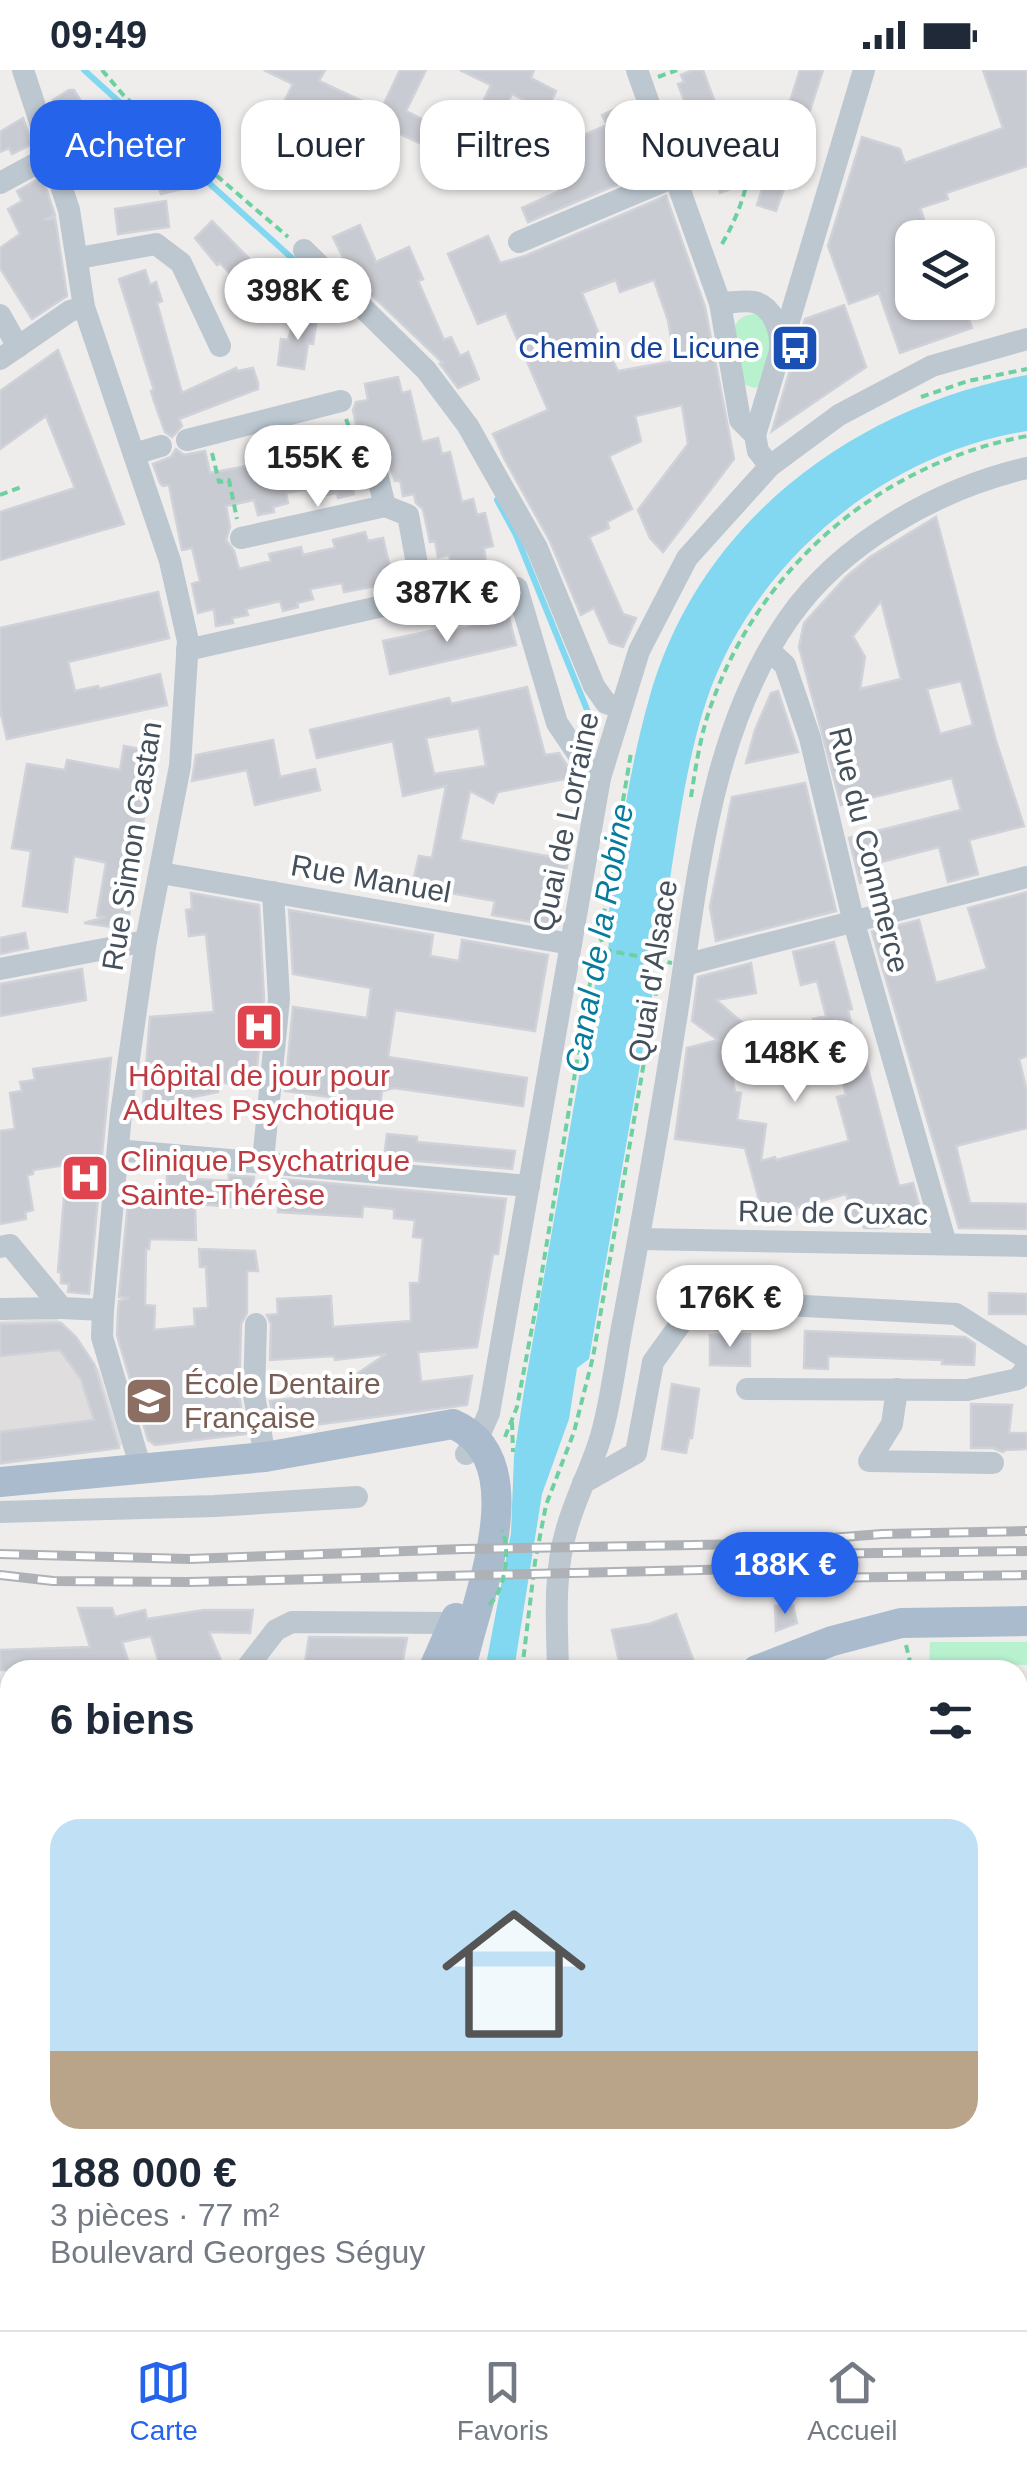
<!DOCTYPE html>
<html lang="fr">
<meta charset="utf-8">
<style>
:root{--surface:#fff;--page:#f2f2f3;--text:#1f2937;--muted:#747a83;--line:#e0e1e3;--accent:#2563eb}
body{margin:0;font-family:Helvetica,sans-serif;background:var(--page);color:var(--text);height:100vh;display:flex;flex-direction:column;font-size:38px;white-space:nowrap}
*{box-sizing:border-box;margin:0}
p{font-size:32px;color:var(--muted)}
.icon{flex:none;width:55px;height:55px;fill:none;stroke:currentColor;stroke-width:2;stroke-linecap:round;stroke-linejoin:round}
.map{position:relative;flex:1;overflow:hidden}
.panel{position:absolute;left:0px;top:1590px;width:1028px;height:670px;display:flex;flex-direction:column;background:var(--surface);border-radius:30px 30px 0 0;box-shadow:0 2px 8px #0004}
.panel>*{flex:none}
.banner{position:absolute;left:30px;top:30px;width:968px;height:90px;display:flex;gap:20px}
.controls{position:absolute;left:895px;top:150px;display:grid;gap:20px}
.controls a{display:grid;place-items:center;width:100px;height:100px;border-radius:20px;background:var(--surface);box-shadow:0 2px 8px #0004;font-size:50px}
.price{position:absolute;translate:-50% -85px;padding:0 22px;border-radius:35px;background:#fff;color:#222;font-size:32px;line-height:65px;filter:drop-shadow(0 2px 5px #0008)}
.price::after{content:'';position:absolute;left:50%;top:60px;width:30px;height:22px;margin-left:-15px;background:inherit;clip-path:polygon(0 0,100% 0,50% 100%)}
.price.on{background:var(--accent);color:#fff}
ul{padding:0;list-style:none}
li{display:grid;align-content:center;gap:20px;height:530px;padding:0 50px}
li+li{border-top:2px solid var(--line)}
li span{display:grid;place-items:center;height:310px;border-radius:30px;color:#555}
li>.icon{margin-inline-start:auto}
span .icon{width:180px;height:180px;fill:#fffc;stroke-width:1}
li b{font-size:42px}
h2{display:flex;justify-content:space-between;align-items:center;height:120px;padding:0 50px;font-size:42px}
.pill{padding:0 35px;border-radius:30px;background:var(--surface);box-shadow:0 2px 8px #0004;font-size:35px;line-height:90px}
.pill.on{background:var(--accent);color:#fff}
.status{display:flex;justify-content:space-between;align-items:center;height:70px;padding:0 50px;background:var(--surface);direction:ltr}
.status svg{height:28px;fill:currentColor}
.tab-bar{display:flex;justify-content:space-around;align-items:center;height:140px;border-top:2px solid var(--line);background:var(--surface);font-size:28px;color:var(--muted)}
.tab-bar a{display:grid;justify-items:center;gap:5px}
.tab-bar .on{color:var(--accent)}
.map>svg:first-child{display:block}
.education{fill:#e0ddde}
.green{fill:#b7f1ce}
.water{fill:#81d8f0}
.lines{fill:none;stroke-linecap:round;stroke-linejoin:round}
.stream{stroke:#81d8f0;stroke-width:6}
.building{fill:#c9cbd2;stroke:#d0d2d9;stroke-width:2.5;fill-rule:evenodd}
.path{stroke:#6dd0a1;stroke-width:4;stroke-dasharray:8 5;stroke-linecap:butt}
.minor{stroke:#bcc7d0;stroke-width:22}
.major{stroke:#aabbce;stroke-width:30}
.rail-casing{stroke:#aeb2b7;stroke-width:10}
.rail{stroke:#fff;stroke-width:6;stroke-dasharray:19;stroke-linecap:butt}
.path-bridge{stroke:#6dd0a1;stroke-width:4;stroke-dasharray:8 5;stroke-linecap:butt}
.labels{text-anchor:middle;stroke-width:8;stroke-linejoin:round;paint-order:stroke}
.transit-label{font-size:30px;fill:#164399;stroke:#fff;text-anchor:end}
.street-label{font-size:30px;fill:#44505b;stroke:#fff}
.health-label{font-size:30px;fill:#be3a42;stroke:#fff}
.education-label{font-size:30px;fill:#785e54;stroke:#fff;text-anchor:start}
.water-label{font-size:32px;font-style:italic;fill:#057c9d;stroke:#fff}
</style>
<div class="status"><b>09:49</b><svg viewBox="0 0 49 12"><path d="M0 12V9h3v3zM5 12V6h3v6zM10 12V3h3v9zM15 12V0h3v12zM26 1h20v11H26zM47 4h2v5h-2z"/></svg></div>
<div class="map">
<svg width="1027" height="2260" viewBox="0 0 1027 2260">
<rect width="100%" height="100%" fill="#efecec"/>
<!-- education -->
<polygon class="education" points="57,1249 75,1266 99,1300 122,1374 118,1379 0,1395 0,1251"/>
<!-- green -->
<g class="green">
<path d="M756,244L766,251L771,272L762,314L755,318L743,314C738,290 718,245 756,244Z"/>
<polygon points="930,1572 1027,1572 1027,1595 997,1594 996,1600 929,1600"/>
</g>
<!-- water -->
<g class="water">
<path d="M1027,305V361C883,384 752,493 706,632C682,705 675,787 661,863C643,883 636,896 653,920L589,1289L577,1298L569,1349L542,1424L514,1600H485L511,1463L514,1386L524,1321L598,898L606,891L609,873L605,869C617,789 627,707 649,629C698,452 852,338 1027,305Z"/>
<polygon points="576,2250 633,2250 634,2258 578,2260"/>
</g>
<g class="lines">
<!-- stream -->
<g class="stream">
<polyline points="84,0 346,237"/>
<polyline points="497,430 516,465 592,652"/>
</g>
</g>
<!-- building -->
<g class="building">
<polygon points="264,0 325,0 319,11 381,40 400,0 426,0 406,41 438,57 428,77 396,62 379,97 359,87 371,62 309,33 297,58 276,48 293,14"/>
<polygon points="460,0 534,0 531,8 556,21 547,41 512,24 496,57 476,47 491,15"/>
<polygon points="693,0 703,0 714,30 710,32 722,65 727,63 746,113 720,123 714,107 718,105 706,71 701,73 699,67 693,69 687,51 691,49 678,14 684,12 681,5"/>
<polygon points="800,0 823,0 802,65 808,67 797,101 791,99 776,141 757,135"/>
<polygon points="983,0 1027,0 1027,96 946,123 948,129 920,138 931,168 912,168 912,232 963,232 972,258 900,283 879,223 849,234 828,176 862,67 900,79 905,93 1003,58"/>
<polygon points="69,20 74,20 84,36 88,34 106,68 118,63 122,74 127,72 141,105 112,118 86,55 69,60 53,30"/>
<polygon points="632,31 656,98 528,152 522,138 562,120 560,118 566,115 550,80 607,55 602,45"/>
<polygon points="23,48 32,74 12,84 9,78 0,82 0,62"/>
<polygon points="186,98 190,117 161,124 156,111"/>
<polygon points="42,107 55,145 44,150 55,148 67,226 32,249 0,198 0,178 20,164 8,139 22,131 17,121"/>
<path d="M666,126L705,237L734,389L663,482L650,468L638,440L688,374L682,335L635,346L641,371L609,386L632,439L607,452L609,458L589,467L623,544L636,548L623,577L610,573L594,538L581,545L550,471L505,390L493,364L548,340L506,243L478,254L448,184L488,166L500,193L525,186ZM616,210L620,222L654,210L668,250L675,291L618,301L599,264L582,223Z"/>
<polygon points="166,131 169,157 118,164 115,139"/>
<polygon points="212,151 283,223 266,240 255,229 252,231 238,217 241,215 220,193 217,195 195,168"/>
<polygon points="360,155 376,192 409,177 423,209 418,211 444,270 451,267 460,286 468,282 479,309 458,318 440,294 443,293 352,206 333,167"/>
<polygon points="145,200 150,215 156,212 162,231 157,233 182,323 236,298 237,301 253,298 258,313 258,319 179,349 182,356 172,367 165,362 154,331 151,321 154,320 119,209"/>
<polygon points="844,235 866,297 772,361 805,249"/>
<polygon points="295,246 317,249 313,274 308,273 304,299 278,295 281,269 288,270"/>
<polygon points="58,280 124,454 0,490 0,442 75,418 46,346 0,379 0,321"/>
<polygon points="398,307 402,323 410,321 422,372 438,368 442,384 450,382 462,432 473,429 477,445 485,443 493,476 484,478 486,494 453,501 449,485 438,487 435,471 430,472 423,439 416,433 414,424 403,426 400,410 395,411 383,374 369,369 357,381 362,407 351,409 354,424 338,428 337,423 320,426 318,417 286,423 288,433 273,437 274,442 258,445 254,430 226,436 230,457 226,470 234,481 239,499 271,491 269,484 301,477 303,485 320,481 335,478 333,470 365,462 368,471 383,468 391,502 376,505 377,516 344,522 342,513 310,519 313,529 297,533 298,537 283,541 280,531 246,539 248,545 232,548 233,553 216,556 214,539 198,543 192,514 200,511 192,478 182,480 169,415 163,416 160,413 153,394 171,387 176,379 184,385 205,381 210,403 247,396 245,388 277,381 279,389 311,382 309,374 358,363 353,340 356,332 368,330 365,314"/>
<path d="M936,447L996,671L1024,756L969,770L978,804L948,812L939,777L862,797L865,811L860,813L849,768L961,740L952,708L841,735L799,577L804,553L846,507L870,487ZM881,531L901,609L860,619L865,587L853,566ZM961,611L973,655L940,664L927,619Z"/>
<polygon points="158,522 169,568 68,592 75,621 98,616 99,619 160,604 167,635 7,669 0,640 0,558"/>
<polygon points="509,548 516,575 390,604 383,571 440,559 440,564"/>
<path d="M527,617L545,685L559,683L568,697L570,708L498,722L493,733L470,721L460,770L568,790L556,856L492,845L495,831L412,816L419,786L432,788L446,716L403,726L393,671L317,688L310,660L449,628L451,634ZM479,658L486,696L434,704L426,668Z"/>
<polygon points="778,621 798,682 746,693 755,660 771,623"/>
<polygon points="273,670 280,707 315,699 320,720 255,735 247,700 192,711 196,685"/>
<polygon points="124,676 156,682 150,719 126,724 147,727 127,859 84,853 106,847 97,846 106,793 103,792 74,786 67,842 23,836 31,781 12,778 27,694 65,700 67,690 120,700"/>
<polygon points="805,713 836,841 716,871 710,837 732,727"/>
<polygon points="1027,822 1027,986 1019,989 1027,1021 1027,1058 956,1076 970,1133 1027,1134 1027,1159 959,1158 872,862 919,850 936,913 987,899 968,838"/>
<polygon points="191,823 259,835 264,929 255,1017 217,1012 218,1022 154,1035 154,1032 143,1033 150,947 214,942 206,864 189,866 186,840 192,839"/>
<polygon points="289,840 433,865 430,886 459,891 462,870 548,885 535,961 395,940 388,987 527,1008 523,1036 394,1018 382,1021 380,1034 285,1021 293,937 367,948 371,918 293,904"/>
<polygon points="25,863 28,878 0,884 0,868"/>
<polygon points="834,872 852,939 848,940 854,965 859,985 864,984 899,1116 913,1113 920,1138 911,1140 913,1149 881,1158 864,1158 863,1153 855,1156 846,1124 796,1138 797,1144 765,1152 745,1078 675,1069 687,978 718,970 692,951 698,907 751,893 756,923 716,930 744,954 734,961 740,988 729,990 735,1022 741,1023 737,1050 766,1054 761,1091 775,1087 776,1090 849,1071 837,1027 846,1025 838,992 825,996 815,983 816,973 811,966 813,949 826,946 817,911 801,915 793,882"/>
<polygon points="82,899 86,930 0,946 0,914"/>
<polygon points="111,988 89,1224 68,1222 69,1214 61,1213 61,1202 58,1202 64,1128 69,1128 72,1094 33,1100 33,1104 27,1105 33,1140 25,1142 26,1149 0,1154 0,1061 15,1059 10,1023 22,1021 20,1012 35,1010 33,999"/>
<polygon points="387,1064 417,1067 417,1072 515,1081 512,1099 384,1088"/>
<polygon points="167,1099 194,1102 194,1109 229,1111 229,1105 254,1107 250,1138 195,1134 196,1170 150,1169 149,1179 146,1179 145,1235 155,1236 154,1260 195,1256 194,1239 208,1238 206,1197 200,1197 199,1179 255,1181 258,1201 247,1201 247,1243 241,1254 239,1325 246,1364 155,1375 148,1370 117,1265 118,1241 119,1231 129,1228 119,1227 129,1122 167,1127"/>
<polygon points="281,1109 506,1129 498,1184 493,1184 477,1277 418,1282 421,1312 472,1306 467,1335 275,1360 270,1331 336,1323 339,1316 386,1284 335,1290 334,1286 270,1290 271,1254 267,1245 278,1244 277,1229 331,1226 333,1257 411,1251 410,1213 419,1213 423,1168 413,1167 415,1150 394,1148 394,1139 363,1136 362,1147 278,1142"/>
<polygon points="989,1223 1027,1224 1027,1244 989,1244"/>
<polygon points="61,1253 76,1267 94,1294 119,1378 0,1393 0,1362 94,1350 81,1309 60,1280 0,1286 0,1254"/>
<polygon points="805,1261 965,1267 975,1274 974,1295 942,1294 943,1290 828,1286 828,1299 804,1298"/>
<polygon points="750,1264 750,1296 710,1295 710,1265"/>
<polygon points="672,1314 699,1319 692,1368 689,1368 686,1383 662,1379"/>
<polygon points="971,1334 1012,1335 1009,1363 1027,1363 1027,1379 1005,1380 1003,1382 993,1378 971,1378"/>
<polygon points="793,1535 797,1553 776,1561 775,1536"/>
<polygon points="78,1538 112,1538 115,1547 145,1540 147,1549 204,1540 253,1540 250,1563 209,1562 225,1600 161,1600 151,1566 122,1572 131,1600 0,1600 0,1580 90,1577"/>
<polygon points="676,1544 694,1592 674,1600 621,1600 612,1560 649,1554"/>
<polygon points="309,1567 407,1568 401,1600 304,1600"/>
</g>
<g class="lines">
<!-- path -->
<g class="path">
<polyline points="102,0 125,27 288,167"/>
<polyline points="658,7 677,0"/>
<path d="M722,174C739,144 748,118 752,83L740,67"/>
<polyline points="921,327 968,311 1027,299"/>
<polyline points="346,349 350,360 361,369"/>
<polyline points="212,383 219,412 229,410 237,449"/>
<polyline points="0,425 24,416"/>
<path d="M691,727C696,695 701,661 713,630C764,492 883,393 1027,366"/>
<polyline points="512,1352 513,1382"/>
<path d="M505,1367L517,1337L538,1226L592,901C601,890 607,881 600,867L631,683"/>
<polyline points="906,1575 912,1600"/>
<path d="M522,1600L535,1492L546,1435L574,1362L593,1287L657,917C642,889 649,887 667,865"/>
<polyline points="1018,1741 1027,1743"/>
<polyline points="1018,1746 1027,1755"/>
<polyline points="689,2250 690,2258 699,2259"/>
</g>
<!-- minor -->
<g class="minor">
<polyline points="23,0 69,140 84,237 170,491 188,571 180,696 146,871 121,1044 103,1240 102,1267 141,1399"/>
<polyline points="637,0 720,233 740,350 755,365 758,381 770,396"/>
<polyline points="0,113 50,86"/>
<polyline points="519,172 676,106"/>
<polyline points="304,180 426,300 468,356 537,478 594,616 606,633 620,638"/>
<polyline points="79,188 156,174 181,193 220,276"/>
<path d="M720,233C730,233 745,230 754,232C773,236 781,261 780,278"/>
<polyline points="0,245 18,277"/>
<polyline points="0,289 70,241 84,237"/>
<polyline points="755,365 864,0"/>
<polyline points="187,370 341,331"/>
<polyline points="134,384 161,376"/>
<polyline points="241,468 385,436"/>
<polyline points="423,527 517,518 557,653 586,696 600,708"/>
<polyline points="187,580 423,527 408,445 385,436 372,384"/>
<polyline points="770,581 785,595 810,668 854,853 946,1174"/>
<polyline points="161,803 571,874"/>
<polyline points="684,895 1027,807"/>
<polyline points="0,899 146,871"/>
<polyline points="128,1081 529,1116"/>
<polyline points="263,1091 279,929 273,822"/>
<polyline points="639,1169 1027,1176"/>
<polyline points="0,1177 10,1175 62,1238 103,1240"/>
<polyline points="0,1239 62,1238"/>
<polyline points="256,1254 254,1325 265,1387"/>
<polyline points="747,1319 967,1320 1018,1309 1027,1297"/>
<polyline points="897,1319 892,1354 869,1391 993,1393"/>
<polyline points="466,1384 478,1368 489,1343 600,708 639,581 687,488 770,396 839,345 932,296 1027,269"/>
<polyline points="583,1413 636,1383 653,1292 684,1249 730,1232 956,1244 1027,1289"/>
<polyline points="0,1442 215,1436 357,1427"/>
<polyline points="245,1600 276,1560 292,1552 454,1553"/>
<path d="M558,1600C557,1553 553,1504 567,1458C576,1426 592,1397 601,1366C612,1328 616,1286 624,1247C643,1146 661,1045 677,943C698,809 709,662 789,548C842,472 938,419 1027,398"/>
<polyline points="5,1869 10,1869"/>
<polyline points="0,1936 10,1934"/>
<polyline points="1018,1973 1027,1973"/>
<polyline points="0,2017 10,2023"/>
<polyline points="0,2069 10,2043"/>
<polyline points="1018,2087 1027,2094"/>
<polyline points="0,2175 10,2179"/>
<polyline points="136,2250 140,2260"/>
<polyline points="240,2250 241,2260"/>
<polyline points="359,2250 361,2260"/>
<polyline points="462,2250 462,2260"/>
<polyline points="548,2250 550,2260"/>
<polyline points="717,2250 719,2260"/>
</g>
<!-- major -->
<g class="major">
<path d="M0,1412L265,1387L453,1354C539,1391 473,1534 461,1600"/>
<polyline points="433,1600 456,1548"/>
<polyline points="757,1600 832,1571 901,1553 1027,1551"/>
<polyline points="0,1658 10,1658"/>
<polyline points="0,1794 10,1792"/>
<polyline points="1018,1829 1027,1830"/>
</g>
<!-- rail casing -->
<g class="rail-casing">
<g id="rail">
<polyline points="0,1484 188,1489 463,1479 752,1474 882,1464 1027,1461"/>
<polyline points="807,1484 1027,1481"/>
<polyline points="0,1505 53,1511 188,1512 830,1497"/>
<polyline points="812,1508 1027,1505"/>
</g>
</g>
<!-- rail -->
<use href="#rail" class="rail"/>
<!-- path-bridge -->
<g class="path-bridge">
<polyline points="591,877 672,893"/>
<path d="M489,1535C505,1521 511,1479 502,1460"/>
</g>
</g>
<!-- icons -->
<defs>
<g id="bus-square" transform="scale(2.5)"><rect x="-9" y="-9" width="18" height="18" rx="4" fill="#1a4fb4" stroke="#fff"/><path d="M-5-6H5V4H4V6H2V4H-2V6H-4V4H-5ZM-3.5-4V0h7V-4ZM-3.5 1.2v1.5H-2V1.2ZM2 1.2v1.5H3.5V1.2Z" fill="#fff"/></g>
<g id="hospital-square" transform="scale(2.5)"><rect x="-9" y="-9" width="18" height="18" rx="4" fill="#e0444e" stroke="#fff"/><path d="M-5-5h3v3.5h4V-5h3V5h-3V1.5h-4V5h-3Z" fill="#fff"/></g>
<g id="university-square" transform="scale(2.5)"><rect x="-9" y="-9" width="18" height="18" rx="4" fill="#8d6e63" stroke="#fff"/><path d="M0-5L7-2L0 1L-7-2ZM-4 1L0 2.5L4 1V4Q0 6-4 4Z" fill="#fff"/></g>
</defs>
<g fill-rule="evenodd">
<use href="#bus-square" x="795" y="278"/>
<use href="#hospital-square" x="259" y="957"/>
<use href="#hospital-square" x="85" y="1108"/>
<use href="#university-square" x="149" y="1331"/>
</g>
<g class="labels">
<!-- transit labels -->
<g class="transit-label">
<text x="760" y="288">Chemin de Licune</text>
</g>
<!-- street labels -->
<g class="street-label">
<text transform="translate(566 752) rotate(-78)" y="10">Quai de Lorraine</text>
<text transform="translate(132 776) rotate(-81)" y="10">Rue Simon Castan</text>
<text transform="translate(869 780) rotate(76)" y="10">Rue du Commerce</text>
<text transform="translate(371 809) rotate(10)" y="10">Rue Manuel</text>
<text transform="translate(653 901) rotate(-81)" y="10">Quai d'Alsace</text>
<text transform="translate(833 1143) rotate(1)" y="10">Rue de Cuxac</text>
</g>
<!-- health labels -->
<g class="health-label">
<text x="259" y="1016">Hôpital de jour pour<tspan x="259" dy="34">Adultes Psychotique</tspan></text>
<text x="120" y="1101" text-anchor="start">Clinique Psychatrique<tspan x="120" dy="34">Sainte-Thérèse</tspan></text>
</g>
<!-- education labels -->
<g class="education-label">
<text x="184" y="1324">École Dentaire<tspan x="184" dy="34">Française</tspan></text>
</g>
<!-- water labels -->
<g class="water-label">
<text transform="translate(599 868) rotate(-80)" y="11">Canal de la Robine</text>
</g>
</g>
</svg>
<div class="controls">
<a><svg class="icon" aria-label="layers" viewBox="0 0 24 24"><path d="M12 4l9 5-9 5-9-5zM3 14l9 5 9-5"/></svg></a>
</div>
<b class="price" style="left:298px;top:273px">398K €</b>
<b class="price" style="left:318px;top:440px">155K €</b>
<b class="price" style="left:447px;top:575px">387K €</b>
<b class="price" style="left:795px;top:1035px">148K €</b>
<b class="price" style="left:730px;top:1280px">176K €</b>
<b class="price on" style="left:785px;top:1547px">188K €</b>
<div class="banner">
<a class="pill on">Acheter</a>
<a class="pill">Louer</a>
<a class="pill">Filtres</a>
<a class="pill">Nouveau</a>
</div>
<section class="panel">
<h2>6 biens<svg class="icon" aria-label="filters" viewBox="0 0 24 24"><path d="M4 7h16M4 17h16"/><circle cx="9" cy="7" r="2"/><circle cx="15" cy="17" r="2"/></svg></h2>
<ul>
<li><span style="background:linear-gradient(#bfe0f5 75%,#b9a48a 0)"><svg class="icon" aria-label="home" viewBox="0 0 24 24"><path d="M3 11l9-7 9 7M6 9v11h12V9"/></svg></span><div><b>188 000 €</b><p>3 pièces · 77 m²</p><p>Boulevard Georges Séguy</p></div></li>
</ul>
</section>
</div>
<nav class="tab-bar">
<a class="on"><svg class="icon" aria-label="map" viewBox="0 0 24 24"><path d="M3 6l6-2 6 2 6-2v14l-6 2-6-2-6 2zM9 4v14M15 6v14"/></svg>Carte</a>
<a><svg class="icon" aria-label="saved" viewBox="0 0 24 24"><path d="M7 4h10v16l-5-4-5 4z"/></svg>Favoris</a>
<a><svg class="icon" aria-label="home" viewBox="0 0 24 24"><path d="M3 11l9-7 9 7M6 9v11h12V9"/></svg>Accueil</a>
</nav>
